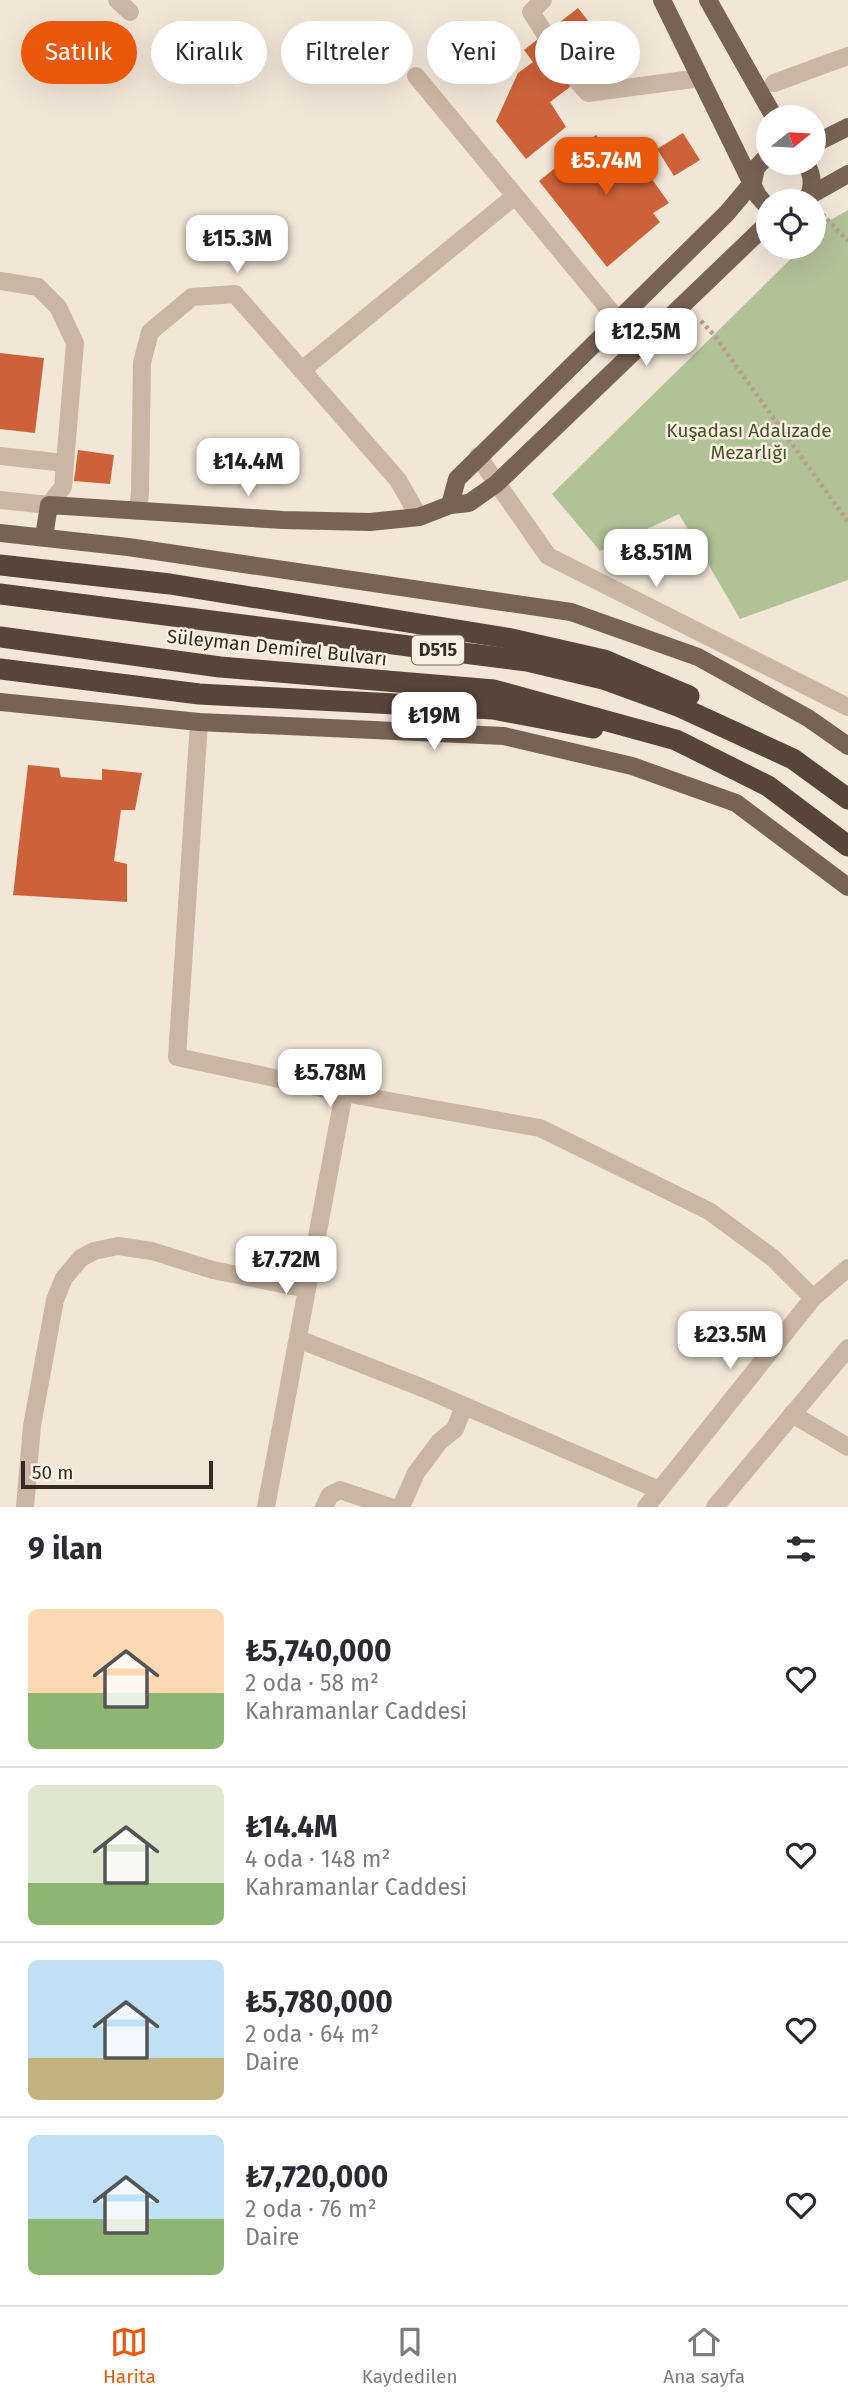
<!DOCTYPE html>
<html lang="tr">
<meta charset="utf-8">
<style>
:root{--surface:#fff;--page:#f7f7f7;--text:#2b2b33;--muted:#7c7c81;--line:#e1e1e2;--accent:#ea580c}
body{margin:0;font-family:"Fira Sans",sans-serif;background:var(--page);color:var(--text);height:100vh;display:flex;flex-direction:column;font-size:26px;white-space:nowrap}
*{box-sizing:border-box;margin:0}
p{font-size:23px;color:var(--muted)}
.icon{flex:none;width:38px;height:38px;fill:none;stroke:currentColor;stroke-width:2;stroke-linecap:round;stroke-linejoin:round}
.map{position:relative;height:1507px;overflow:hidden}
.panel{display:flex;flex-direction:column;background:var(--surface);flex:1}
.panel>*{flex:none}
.banner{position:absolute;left:21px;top:21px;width:807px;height:63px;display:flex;gap:14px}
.needle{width:46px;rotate:72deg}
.tools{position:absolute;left:756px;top:105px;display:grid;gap:14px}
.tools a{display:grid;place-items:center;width:70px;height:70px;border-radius:50%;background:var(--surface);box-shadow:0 7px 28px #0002;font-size:35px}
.scale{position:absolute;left:21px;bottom:18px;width:192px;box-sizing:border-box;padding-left:7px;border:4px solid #352b25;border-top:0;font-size:19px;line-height:24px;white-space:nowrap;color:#352b25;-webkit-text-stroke:5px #faf0e4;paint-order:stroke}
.price{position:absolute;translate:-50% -60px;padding:0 16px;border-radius:14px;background:#fff;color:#222;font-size:23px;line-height:46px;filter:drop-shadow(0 2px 4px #0008)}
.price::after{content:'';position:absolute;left:50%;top:42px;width:21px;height:16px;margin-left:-10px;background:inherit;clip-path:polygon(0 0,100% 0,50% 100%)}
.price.current{background:var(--accent);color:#fff}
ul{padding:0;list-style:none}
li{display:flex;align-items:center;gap:21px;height:175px;padding:0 28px}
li+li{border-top:2px solid var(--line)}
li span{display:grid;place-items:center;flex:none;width:196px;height:140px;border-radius:10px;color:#555}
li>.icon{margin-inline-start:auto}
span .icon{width:84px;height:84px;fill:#fffc;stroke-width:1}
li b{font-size:30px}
h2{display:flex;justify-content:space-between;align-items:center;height:84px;padding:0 28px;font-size:30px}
.tag{padding:0 24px;border-radius:32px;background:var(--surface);box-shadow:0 7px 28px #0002;font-size:24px;line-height:63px}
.tag.current{background:var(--accent);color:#fff}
.tab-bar{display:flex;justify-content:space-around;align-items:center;height:98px;border-top:2px solid var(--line);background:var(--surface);font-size:19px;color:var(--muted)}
.tab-bar a{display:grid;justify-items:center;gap:4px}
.tab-bar .current{color:var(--accent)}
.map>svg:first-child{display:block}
.green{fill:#b2c297}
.building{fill:#cd623a}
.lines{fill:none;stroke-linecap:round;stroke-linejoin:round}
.minor-tunnel{stroke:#ccc1b3;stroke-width:18;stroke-dasharray:18 9;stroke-linecap:butt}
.path{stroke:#b7a08d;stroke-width:4.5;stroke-dasharray:3.5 3.5;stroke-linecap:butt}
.minor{stroke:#cbb6a3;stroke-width:18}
.major{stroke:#786255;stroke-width:18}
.highway{stroke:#57453c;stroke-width:21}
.labels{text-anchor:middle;stroke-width:5;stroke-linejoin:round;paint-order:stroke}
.shield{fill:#faf0e4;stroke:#70665e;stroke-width:2}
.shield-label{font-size:18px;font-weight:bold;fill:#352b25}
.park-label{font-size:19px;fill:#435528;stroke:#faf0e4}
.street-label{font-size:19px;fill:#352b25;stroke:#faf0e4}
</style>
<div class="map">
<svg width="848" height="1507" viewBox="0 0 848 1507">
<rect width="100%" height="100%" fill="#f2e6d7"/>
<!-- green -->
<polygon class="green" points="848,210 848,580 740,619 679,514 600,551 552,494 803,247 814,247 814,236 829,221"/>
<!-- building -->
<g class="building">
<polygon points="578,8 614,54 550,102 566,127 526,159 496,121 518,73 533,62 524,50"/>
<polygon points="683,133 700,160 674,176 657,149"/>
<polygon points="596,135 607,148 615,142 624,156 631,150 669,203 653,213 660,222 607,267 539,181"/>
<polygon points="0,353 44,358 35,433 0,429"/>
<polygon points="78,450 114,455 110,484 74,481"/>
<polygon points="28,765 59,768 61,777 102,780 102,769 142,773 135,810 121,810 114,861 127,864 127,902 13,895"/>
</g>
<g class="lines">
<!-- minor-tunnel -->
<polyline class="minor-tunnel" points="545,34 578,82"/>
<!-- path -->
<g class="path">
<polyline points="822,214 848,241"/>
<polyline points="701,321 714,335 848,522"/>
</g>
<!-- minor -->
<g class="minor">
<polyline points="117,0 130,12"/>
<polyline points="543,0 531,12 545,34"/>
<polyline points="416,76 617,319"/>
<polyline points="578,82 588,93 700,78"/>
<polyline points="774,83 848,56"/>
<polyline points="0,281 38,287 58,307 75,343 65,463"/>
<polyline points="302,370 515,196"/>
<polyline points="0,456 65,463 63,487 49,505 0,500"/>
<polyline points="478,456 548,556 848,707"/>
<polyline points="138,511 140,492 142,363 150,332 192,297 235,294 398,480 419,517"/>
<polyline points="199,722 177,1057 344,1093 540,1128 709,1211 773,1258 813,1298"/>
<polyline points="298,1339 423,1388 659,1490"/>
<polyline points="792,1414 848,1447"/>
<polyline points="25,1507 32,1426 55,1300 64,1278 81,1258 94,1251 118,1246 152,1251 213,1270 307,1289"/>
<polyline points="266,1507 344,1093"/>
<polyline points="324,1507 330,1495 340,1490 390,1507"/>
<polyline points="401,1507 416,1473 439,1442 455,1429 464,1406"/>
<polyline points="646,1507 813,1298 848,1268"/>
<polyline points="715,1507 848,1348"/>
</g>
<!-- major -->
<g class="major">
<polyline points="662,0 758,196 768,207"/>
<polyline points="708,0 774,117"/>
<polyline points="814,144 848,127"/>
<polyline points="809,196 848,174"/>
<path d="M805,201C815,189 813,176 806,163"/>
<polyline points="450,505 457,479 727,213 753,182 756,168 768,155"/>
<polyline points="0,533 128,547 571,612 698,657 808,718 848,746"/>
<polyline points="44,537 49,505 283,520 370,522 419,517 450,505 469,503 496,484 768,223"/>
<polyline points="0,702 199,722 504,736 632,766 736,803 848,887"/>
</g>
<!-- highway -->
<g class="highway">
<polyline points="0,565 170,584 507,638 604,660 689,696"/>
<polyline points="0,594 527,661 603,679 680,707 793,759 848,799"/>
<polyline points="0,637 220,667 494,690 676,740 768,786 848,846"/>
<polyline points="0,669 199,694 493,709 593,728"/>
</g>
</g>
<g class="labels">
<!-- shield labels -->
<rect class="shield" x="412" y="635.5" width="52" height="29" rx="5"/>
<g class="shield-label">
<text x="438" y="656">D515</text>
</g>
<!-- park labels -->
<g class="park-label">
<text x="749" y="437">Kuşadası Adalızade<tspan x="749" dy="22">Mezarlığı</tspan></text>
</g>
<!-- street labels -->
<g class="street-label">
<text transform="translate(277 647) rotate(6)" y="7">Süleyman Demirel Bulvarı</text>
</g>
</g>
</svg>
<div class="tools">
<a><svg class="needle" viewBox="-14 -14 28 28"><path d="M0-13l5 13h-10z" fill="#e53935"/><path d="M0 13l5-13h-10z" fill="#7c7c81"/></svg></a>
<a><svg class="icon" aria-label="locate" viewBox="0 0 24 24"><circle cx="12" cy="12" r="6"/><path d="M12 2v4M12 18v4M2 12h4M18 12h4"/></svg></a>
</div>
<div class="scale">50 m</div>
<b class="price current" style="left:606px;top:197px">₺5.74M</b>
<b class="price" style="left:237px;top:275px">₺15.3M</b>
<b class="price" style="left:646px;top:368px">₺12.5M</b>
<b class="price" style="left:248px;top:498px">₺14.4M</b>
<b class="price" style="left:656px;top:589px">₺8.51M</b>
<b class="price" style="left:434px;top:752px">₺19M</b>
<b class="price" style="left:330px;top:1109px">₺5.78M</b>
<b class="price" style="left:286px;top:1296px">₺7.72M</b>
<b class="price" style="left:730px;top:1371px">₺23.5M</b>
<div class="banner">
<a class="tag current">Satılık</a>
<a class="tag">Kiralık</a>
<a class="tag">Filtreler</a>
<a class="tag">Yeni</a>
<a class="tag">Daire</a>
</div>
</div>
<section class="panel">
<h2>9 ilan<svg class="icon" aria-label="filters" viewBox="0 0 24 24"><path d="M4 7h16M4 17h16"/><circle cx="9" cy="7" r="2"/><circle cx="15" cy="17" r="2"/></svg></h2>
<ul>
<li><span style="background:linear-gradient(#ffd9b3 60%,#8fb573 0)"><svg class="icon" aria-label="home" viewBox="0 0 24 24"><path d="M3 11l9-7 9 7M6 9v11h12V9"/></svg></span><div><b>₺5,740,000</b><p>2 oda · 58 m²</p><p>Kahramanlar Caddesi</p></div><svg class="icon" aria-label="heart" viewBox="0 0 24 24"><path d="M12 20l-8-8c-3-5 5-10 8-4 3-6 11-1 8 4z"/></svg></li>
<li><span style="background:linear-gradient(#dfe7d0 70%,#8fb573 0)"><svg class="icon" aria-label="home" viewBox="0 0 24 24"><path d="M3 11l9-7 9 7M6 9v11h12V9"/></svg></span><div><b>₺14.4M</b><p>4 oda · 148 m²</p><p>Kahramanlar Caddesi</p></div><svg class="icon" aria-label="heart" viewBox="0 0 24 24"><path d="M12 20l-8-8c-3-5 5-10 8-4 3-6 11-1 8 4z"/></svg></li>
<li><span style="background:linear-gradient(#bfe0f5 70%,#c2b280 0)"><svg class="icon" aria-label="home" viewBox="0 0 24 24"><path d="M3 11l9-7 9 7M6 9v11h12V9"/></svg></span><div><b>₺5,780,000</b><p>2 oda · 64 m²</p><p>Daire</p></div><svg class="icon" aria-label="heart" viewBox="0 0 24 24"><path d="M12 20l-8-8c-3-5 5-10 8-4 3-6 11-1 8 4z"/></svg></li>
<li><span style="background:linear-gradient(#bfe0f5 60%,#8fb573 0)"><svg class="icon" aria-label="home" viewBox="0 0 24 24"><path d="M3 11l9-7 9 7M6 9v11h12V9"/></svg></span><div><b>₺7,720,000</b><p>2 oda · 76 m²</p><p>Daire</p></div><svg class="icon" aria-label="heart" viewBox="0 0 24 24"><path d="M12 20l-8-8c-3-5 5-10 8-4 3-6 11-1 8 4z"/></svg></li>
</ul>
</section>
<nav class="tab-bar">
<a class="current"><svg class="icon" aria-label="map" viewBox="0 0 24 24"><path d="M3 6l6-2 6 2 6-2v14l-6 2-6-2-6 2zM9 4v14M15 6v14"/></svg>Harita</a>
<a><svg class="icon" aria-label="saved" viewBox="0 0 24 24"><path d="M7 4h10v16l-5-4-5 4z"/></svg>Kaydedilen</a>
<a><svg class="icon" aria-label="home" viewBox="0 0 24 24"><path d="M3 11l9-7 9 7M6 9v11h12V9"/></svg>Ana sayfa</a>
</nav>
